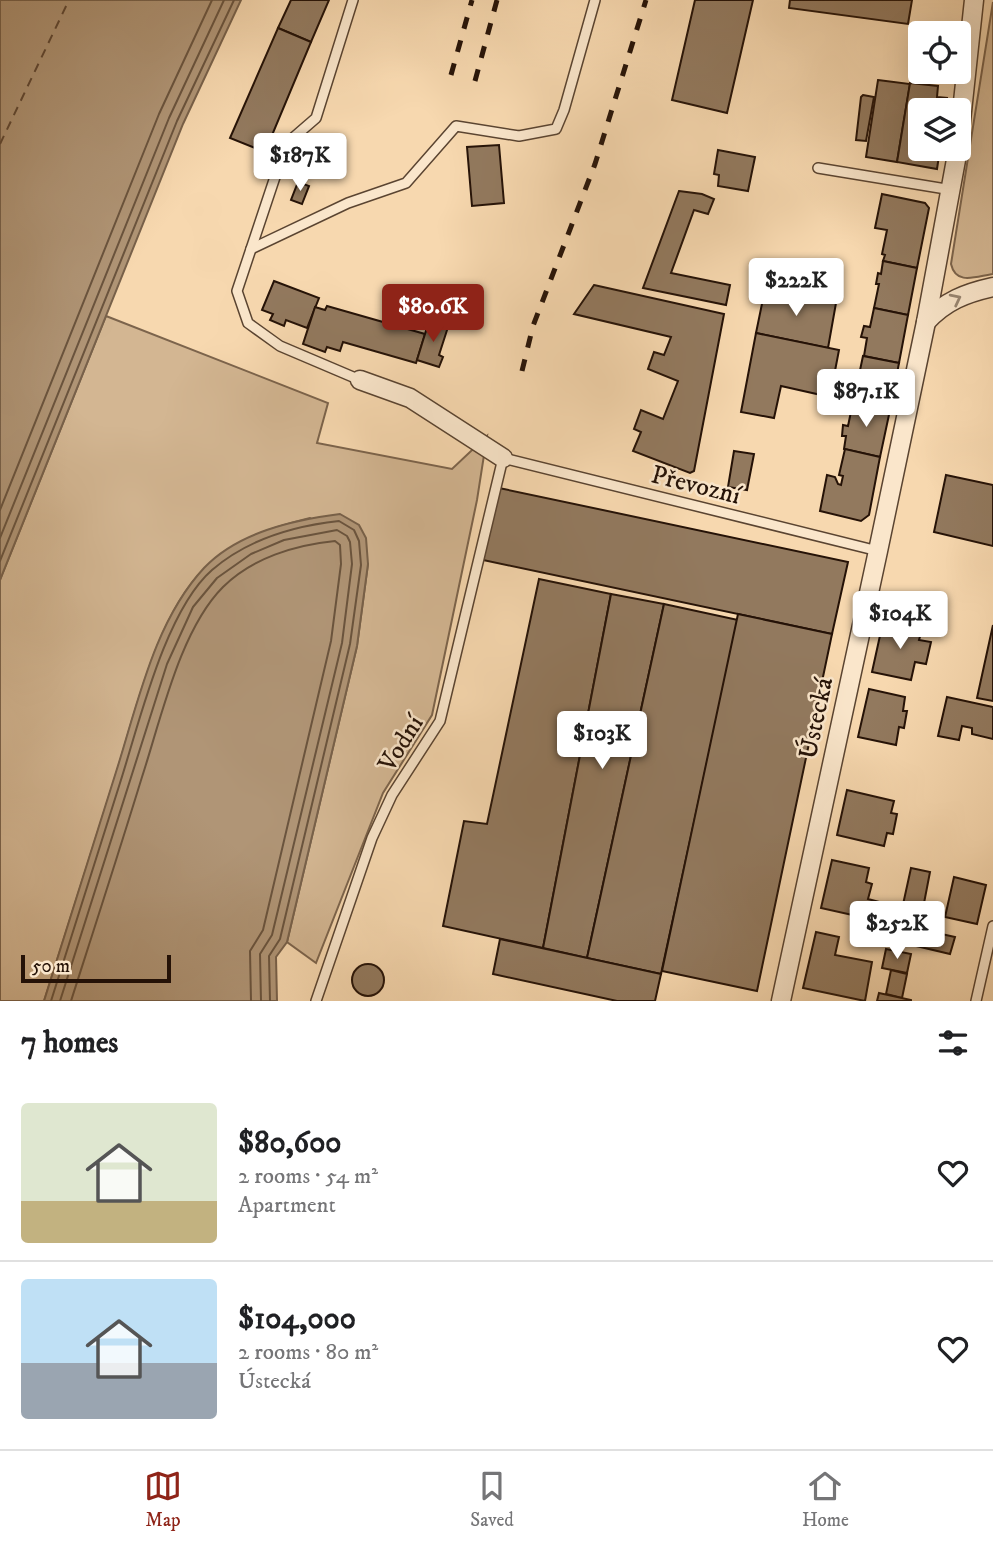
<!DOCTYPE html>
<meta charset="utf-8">
<style>
:root{--surface:#fff;--page:#f2f2f2;--text:#202124;--muted:#757577;--line:#e0e0e0;--accent:#8f2418}
body{margin:0;font-family:"IM FELL DW Pica",serif;background:var(--page);color:var(--text);height:100vh;display:flex;flex-direction:column;font-size:26px;white-space:nowrap}
*{box-sizing:border-box;margin:0}
p{font-size:23px;color:var(--muted)}
.icon{flex:none;width:38px;height:38px;fill:none;stroke:currentColor;stroke-width:2;stroke-linecap:round;stroke-linejoin:round}
.map{position:relative;height:1001px;overflow:hidden}
.drawer{display:flex;flex-direction:column;background:var(--surface);flex:1}
.drawer>*{flex:none}
.controls{position:absolute;left:908px;top:21px;display:grid;gap:14px}
.controls a{display:grid;place-items:center;width:63px;height:63px;border-radius:7px;background:var(--surface);box-shadow:0 7px 28px #0002;font-size:35px}
.scale{position:absolute;left:21px;bottom:18px;width:150px;box-sizing:border-box;padding-left:7px;border:4px solid #251207;border-top:0;font-size:19px;line-height:24px;white-space:nowrap;color:#251207;-webkit-text-stroke:5px #fae6cb;paint-order:stroke}
.price{position:absolute;translate:-50% -60px;padding:0 16px;border-radius:7px;background:#fff;color:#222;font-size:23px;line-height:46px;filter:drop-shadow(0 2px 4px #0008)}
.price::after{content:'';position:absolute;left:50%;top:42px;width:21px;height:16px;margin-left:-10px;background:inherit;clip-path:polygon(0 0,100% 0,50% 100%)}
.price.active{background:var(--accent);color:#fff}
ul{padding:0;list-style:none}
li{display:flex;align-items:center;gap:21px;height:175px;padding:0 21px}
li+li{border-top:2px solid var(--line)}
li span{display:grid;place-items:center;flex:none;width:196px;height:140px;border-radius:7px;color:#555}
li>.icon{margin-inline-start:auto}
span .icon{width:84px;height:84px;fill:#fffc;stroke-width:1}
li b{font-size:30px}
h2{display:flex;justify-content:space-between;align-items:center;height:84px;padding:0 21px;font-size:30px}
.tab-bar{display:flex;justify-content:space-around;align-items:center;height:98px;border-top:2px solid var(--line);background:var(--surface);font-size:19px;color:var(--muted)}
.tab-bar a{display:grid;justify-items:center;gap:4px}
.tab-bar .active{color:var(--accent)}
.map>svg:first-child{display:block}
.green{fill:#d3b692;stroke:#7c644c;stroke-width:2}
.water{fill:#b09576;stroke:#78614a;stroke-width:2}
.lines{fill:none;stroke-linecap:round;stroke-linejoin:round}
.shore{stroke:#6a543e;stroke-width:2}
.ferry{stroke:#5d4633;stroke-width:2;stroke-dasharray:9 7;stroke-linecap:butt}
.building{fill:#92795e;stroke:#251207;stroke-width:2}
.service-casing{stroke:#5a4431;stroke-width:12}
.minor-casing{stroke:#5a4431;stroke-width:21}
.service{stroke:#fae6cb;stroke-width:9}
.minor{stroke:#fae6cb;stroke-width:18}
.rail{stroke:#251207;stroke-width:5;stroke-dasharray:12 12;stroke-linecap:butt}
.oneway{stroke:#9a8773}
.labels{text-anchor:middle;stroke-width:5;stroke-linejoin:round;paint-order:stroke}
.street-label{font-size:26px;fill:#251207;stroke:#fae6cb}
</style>
<div class="map">
<svg width="993" height="1001" viewBox="0 0 993 1001">
<rect width="100%" height="100%" fill="#f7d8af"/>
<filter id="stains"><feTurbulence type="fractalNoise" baseFrequency=".00286" numOctaves="4"/><feColorMatrix values="0 0 0 0 .2 0 0 0 0 .09 0 0 0 0 .02 0 0 0 .5 -.17"/></filter>
<radialGradient id="worn" r=".72"><stop offset=".6" stop-color="#630" stop-opacity="0"/><stop offset="1" stop-color="#630" stop-opacity=".3"/></radialGradient>
<!-- green -->
<g class="green">
<path d="M993,2V274C977,276 956,286 951,264Z"/>
<path d="M106,316L328,403L317,443L452,469L487,436L477,500L432,715L383,793L316,963L287,942L357,646L368,564L310,518C273,527 234,539 206,567C157,614 136,710 116,774C92,849 68,925 44,1001H0V580Z"/>
</g>
<!-- water -->
<g class="water">
<polygon points="0,0 241,0 183,124 0,580"/>
<path d="M340,514L359,525L366,538L368,564L357,646L287,942L276,957L277,1001H44C68,925 92,848 116,772C138,703 154,622 204,568C238,532 294,520 340,514Z"/>
</g>
<g class="lines">
<!-- shore -->
<g class="shore">
<polyline points="0,510 159,114 212,0"/>
<polyline points="0,538 169,118 224,0"/>
<polyline points="0,561 177,121 234,0"/>
<path d="M51,1001C74,928 97,856 120,783C139,724 165,611 212,570C248,539 293,526 339,521L354,530L359,541L361,565L350,644L280,939L269,956L270,1001"/>
<polyline points="60,1001 167,664 193,607 217,578 251,554 284,540 337,530 347,536 350,542 352,564 342,643 272,935 260,954 261,1001"/>
<path d="M71,1001C95,926 119,852 142,777C161,719 180,630 223,587C252,558 295,545 335,541L340,545L341,564L331,641L263,930L250,951L251,1001"/>
</g>
<!-- ferry -->
<polyline class="ferry" points="0,144 69,0"/>
</g>
<!-- building -->
<g class="building">
<polygon points="291,0 329,0 311,42 278,28"/>
<polygon points="695,0 753,0 727,113 672,100"/>
<polygon points="790,0 912,0 908,24 789,8"/>
<polygon points="278,28 311,42 265,152 230,138"/>
<polygon points="878,80 910,84 897,162 866,157"/>
<polygon points="910,83 938,86 937,97 947,98 946,110 920,110 920,149 940,149 937,169 897,162"/>
<polygon points="863,95 874,97 866,141 856,140 861,97"/>
<polygon points="499,145 504,203 472,206 467,147"/>
<polygon points="718,150 755,157 748,191 718,186 719,175 714,174"/>
<polygon points="298,182 309,186 302,204 291,200"/>
<polygon points="679,191 702,194 714,199 708,214 694,210 671,273 730,285 726,305 643,288"/>
<polygon points="882,194 925,203 929,208 917,268 883,261 885,255 882,254 887,230 875,228"/>
<polygon points="883,261 917,268 908,315 874,308 879,284 876,284 878,273 881,274"/>
<polygon points="274,281 319,298 307,328 286,320 284,326 270,320 273,314 262,310"/>
<polygon points="594,285 724,314 694,471 690,473 633,451 641,432 634,429 641,410 663,419 678,381 648,369 654,352 664,355 671,337 574,314"/>
<polygon points="765,289 836,303 828,348 756,333"/>
<polygon points="327,306 425,334 416,363 343,342 340,351 327,347 325,352 303,344 315,307 325,310"/>
<polygon points="874,308 908,315 899,363 864,356 867,338 861,337 864,326 870,327"/>
<polygon points="429,321 448,327 439,355 443,357 439,367 417,360"/>
<polygon points="756,333 839,350 830,397 781,386 774,418 741,412"/>
<polygon points="863,356 899,363 890,410 854,402 857,375 859,375"/>
<polygon points="853,402 890,410 880,457 844,449 846,436 842,436 843,425 848,426"/>
<polygon points="845,449 880,457 869,515 861,521 820,511 827,475 835,477 838,484 841,485 843,476 839,475"/>
<polygon points="734,451 754,454 747,490 728,487"/>
<polygon points="946,475 993,485 993,546 934,532"/>
<polygon points="499,488 848,562 832,634 483,560"/>
<polygon points="539,579 611,594 543,948 443,926 464,821 487,824"/>
<polygon points="611,594 664,604 587,958 543,948"/>
<polygon points="664,604 738,620 661,974 587,958"/>
<polygon points="738,614 832,634 757,991 662,971"/>
<polygon points="883,622 922,630 919,640 931,642 926,664 915,662 911,680 872,672"/>
<polygon points="993,625 993,701 977,698"/>
<polygon points="869,689 905,697 903,711 907,711 904,728 899,727 896,745 858,737"/>
<polygon points="947,697 993,707 993,739 972,734 972,728 962,726 959,740 938,736"/>
<polygon points="847,790 894,801 891,813 897,814 893,834 887,833 884,846 837,835"/>
<polygon points="832,860 869,868 866,882 872,884 868,899 902,908 895,941 854,932 857,916 821,908"/>
<polygon points="911,868 930,872 919,929 955,937 950,954 895,941"/>
<polygon points="954,877 986,885 977,924 945,917"/>
<polygon points="816,932 839,937 835,955 872,962 865,1001 803,988"/>
<polygon points="500,939 661,974 655,1001 617,1001 493,974"/>
<polygon points="886,949 911,954 907,973 882,968"/>
<circle cx="368" cy="980" r="16"/>
<polygon points="891,970 907,974 902,998 886,994"/>
<polygon points="879,993 911,1000 911,1001 877,1001"/>
</g>
<g class="lines">
<!-- service casing -->
<g class="service-casing">
<g id="service">
<polyline points="353,0 316,118 286,144 237,291 248,323 280,346 360,380"/>
<polyline points="818,168 952,190"/>
<polyline points="251,249 348,203 406,183 456,126 519,136 556,129 564,110 595,0"/>
<polyline points="316,1001 372,838 392,795 440,721 503,458 878,551"/>
<polyline points="976,1001 993,926"/>
</g>
</g>
<!-- minor casing -->
<g class="minor-casing">
<g id="minor">
<polyline points="959,139 974,0"/>
<path d="M926,322C945,301 966,293 993,287"/>
<polyline points="360,380 410,398 503,458"/>
<polyline points="781,1001 878,551 926,322 958,149"/>
</g>
</g>
<!-- service -->
<use href="#service" class="service"/>
<!-- minor -->
<use href="#minor" class="minor"/>
<!-- rail -->
<g class="rail">
<polyline points="451,75 472,0"/>
<polyline points="475,81 497,0"/>
<polyline points="522,371 533,326 595,164 646,0"/>
</g>
</g>
<!-- one-way arrows -->
<defs><path id="oneway-chevron" d="M-2-3.5L2.5 0L-2 3.5" fill="none" stroke-width="1.6" stroke-linecap="round" stroke-linejoin="round" transform="scale(1.75)"/></defs>
<use class="oneway" href="#oneway-chevron" transform="translate(956 299) rotate(-27)"/>
<g class="labels">
<!-- street labels -->
<g class="street-label">
<text transform="translate(696 484) rotate(14)" y="9">Převozní</text>
<text transform="translate(815 718) rotate(-78)" y="9">Ústecká</text>
<text transform="translate(400 743) rotate(-58)" y="9">Vodní</text>
</g>
</g>
<rect width="100%" height="100%" filter="url(#stains)"/>
<rect width="100%" height="100%" fill="url(#worn)"/>
</svg>
<div class="controls">
<a><svg class="icon" aria-label="locate" viewBox="0 0 24 24"><circle cx="12" cy="12" r="6"/><path d="M12 2v4M12 18v4M2 12h4M18 12h4"/></svg></a>
<a><svg class="icon" aria-label="layers" viewBox="0 0 24 24"><path d="M12 4l9 5-9 5-9-5zM3 14l9 5 9-5"/></svg></a>
</div>
<div class="scale">50 m</div>
<b class="price" style="left:300px;top:193px">$187K</b>
<b class="price" style="left:796px;top:318px">$222K</b>
<b class="price active" style="left:433px;top:344px">$80.6K</b>
<b class="price" style="left:866px;top:429px">$87.1K</b>
<b class="price" style="left:900px;top:651px">$104K</b>
<b class="price" style="left:602px;top:771px">$103K</b>
<b class="price" style="left:897px;top:961px">$252K</b>
</div>
<section class="drawer">
<h2>7 homes<svg class="icon" aria-label="filters" viewBox="0 0 24 24"><path d="M4 7h16M4 17h16"/><circle cx="9" cy="7" r="2"/><circle cx="15" cy="17" r="2"/></svg></h2>
<ul>
<li><span style="background:linear-gradient(#dfe7d0 70%,#c2b280 0)"><svg class="icon" aria-label="home" viewBox="0 0 24 24"><path d="M3 11l9-7 9 7M6 9v11h12V9"/></svg></span><div><b>$80,600</b><p>2 rooms · 54 m²</p><p>Apartment</p></div><svg class="icon" aria-label="heart" viewBox="0 0 24 24"><path d="M12 20l-8-8c-3-5 5-10 8-4 3-6 11-1 8 4z"/></svg></li>
<li><span style="background:linear-gradient(#bfe0f5 60%,#9aa5b1 0)"><svg class="icon" aria-label="home" viewBox="0 0 24 24"><path d="M3 11l9-7 9 7M6 9v11h12V9"/></svg></span><div><b>$104,000</b><p>2 rooms · 80 m²</p><p>Ústecká</p></div><svg class="icon" aria-label="heart" viewBox="0 0 24 24"><path d="M12 20l-8-8c-3-5 5-10 8-4 3-6 11-1 8 4z"/></svg></li>
</ul>
</section>
<nav class="tab-bar">
<a class="active"><svg class="icon" aria-label="map" viewBox="0 0 24 24"><path d="M3 6l6-2 6 2 6-2v14l-6 2-6-2-6 2zM9 4v14M15 6v14"/></svg>Map</a>
<a><svg class="icon" aria-label="saved" viewBox="0 0 24 24"><path d="M7 4h10v16l-5-4-5 4z"/></svg>Saved</a>
<a><svg class="icon" aria-label="home" viewBox="0 0 24 24"><path d="M3 11l9-7 9 7M6 9v11h12V9"/></svg>Home</a>
</nav>
